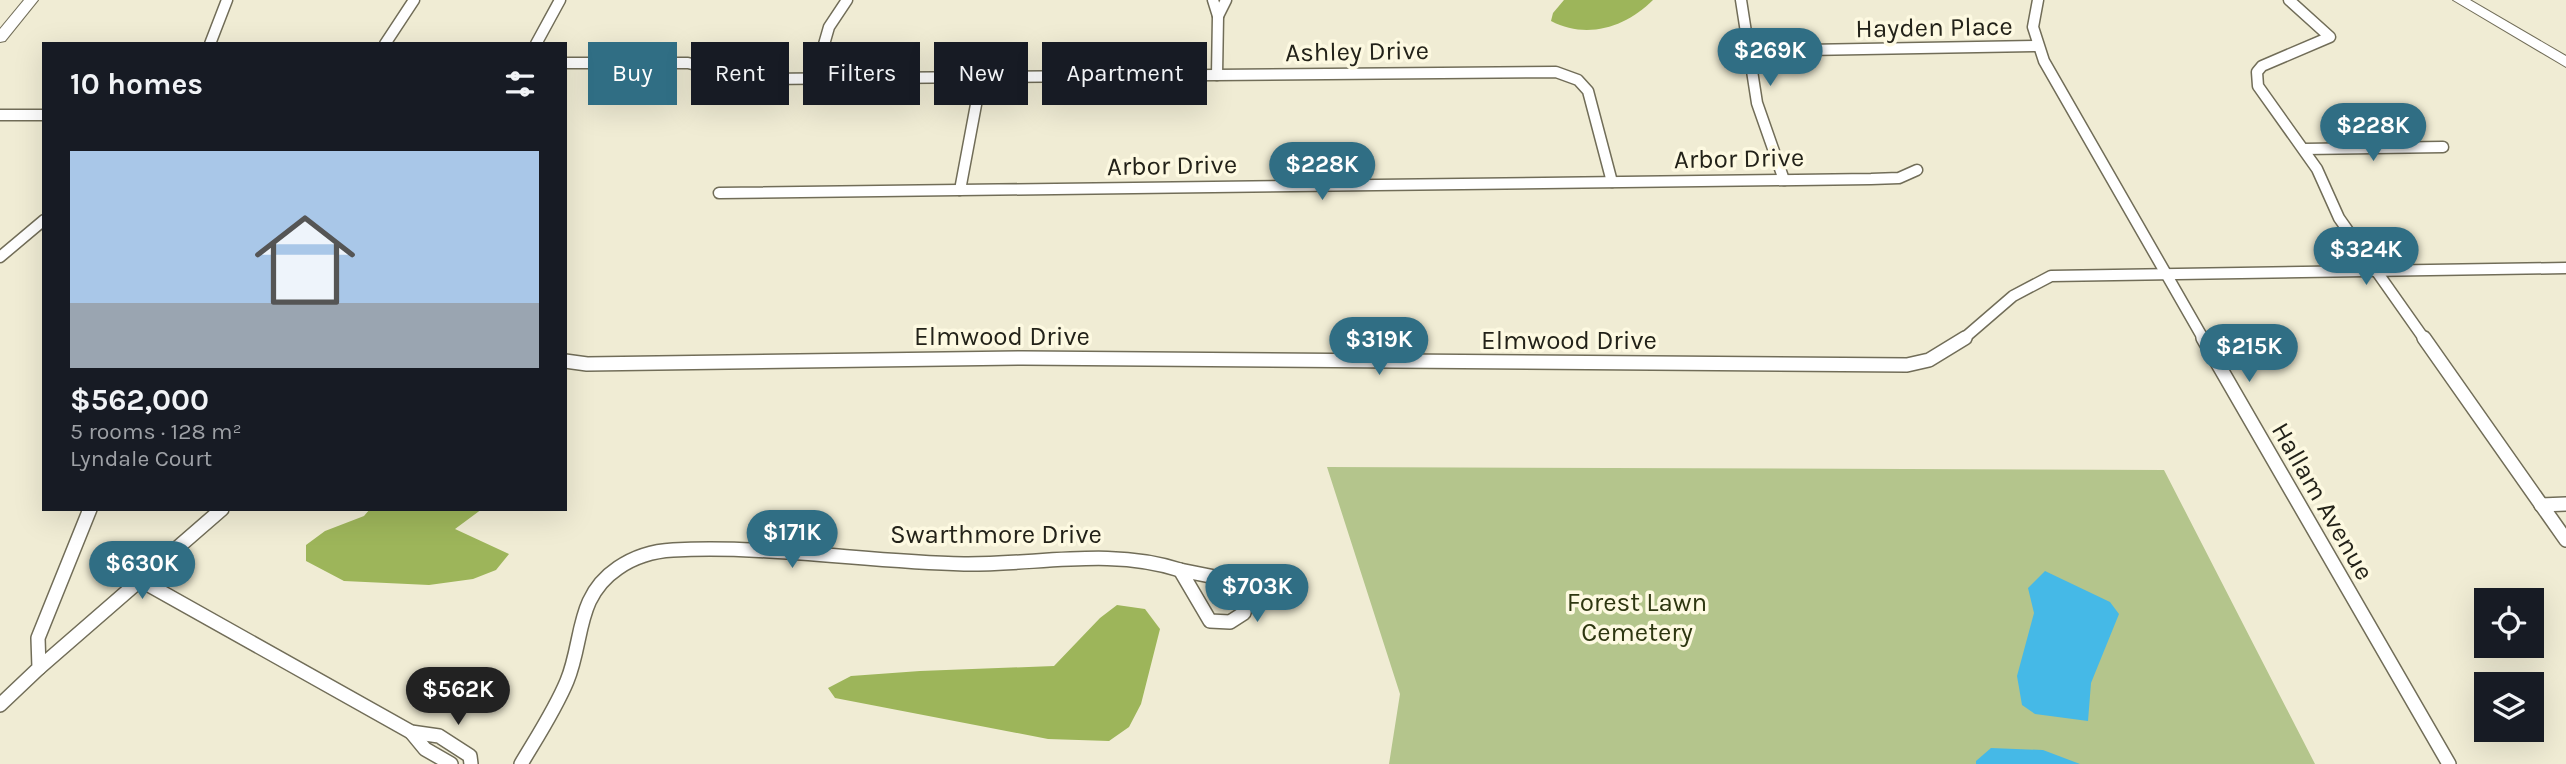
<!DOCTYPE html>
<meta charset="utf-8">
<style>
:root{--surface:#171b24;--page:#242831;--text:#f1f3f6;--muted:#9ea1a6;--line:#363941;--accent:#306e84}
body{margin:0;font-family:Karla,sans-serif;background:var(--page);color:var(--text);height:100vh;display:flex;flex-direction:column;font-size:26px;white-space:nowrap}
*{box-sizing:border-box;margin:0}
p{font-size:23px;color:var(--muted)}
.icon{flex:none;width:38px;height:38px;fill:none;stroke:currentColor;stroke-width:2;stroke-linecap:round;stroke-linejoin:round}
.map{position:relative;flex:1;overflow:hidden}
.details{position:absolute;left:42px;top:42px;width:525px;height:469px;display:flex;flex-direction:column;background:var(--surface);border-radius:0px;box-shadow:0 7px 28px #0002}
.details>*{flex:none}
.top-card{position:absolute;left:588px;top:42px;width:665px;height:63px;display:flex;gap:14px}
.buttons{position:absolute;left:2474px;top:588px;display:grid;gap:14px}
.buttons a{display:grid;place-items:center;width:70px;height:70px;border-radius:0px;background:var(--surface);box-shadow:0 7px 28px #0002;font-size:35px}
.price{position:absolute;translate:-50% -60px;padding:0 16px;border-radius:24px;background:var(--accent);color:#fff;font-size:23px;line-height:46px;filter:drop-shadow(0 2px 4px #0008)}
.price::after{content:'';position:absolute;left:50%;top:42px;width:21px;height:16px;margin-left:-10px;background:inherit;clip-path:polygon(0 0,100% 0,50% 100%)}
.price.on{background:#222;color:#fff}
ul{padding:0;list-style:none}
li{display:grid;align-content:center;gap:14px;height:371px;padding:0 28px}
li+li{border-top:2px solid var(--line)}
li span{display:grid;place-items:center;height:217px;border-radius:0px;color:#555}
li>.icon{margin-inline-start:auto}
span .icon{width:126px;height:126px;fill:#fffc;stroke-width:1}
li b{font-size:30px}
h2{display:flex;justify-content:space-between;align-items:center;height:84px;padding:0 28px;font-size:30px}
.tag{padding:0 24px;border-radius:0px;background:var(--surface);box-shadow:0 7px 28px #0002;font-size:24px;line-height:63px}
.tag.on{background:var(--accent);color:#fff}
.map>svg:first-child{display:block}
.green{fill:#b4c58c}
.forest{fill:#9db55a}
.water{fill:#45b9e7}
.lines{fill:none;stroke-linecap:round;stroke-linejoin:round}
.street-far1-casing{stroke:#716d58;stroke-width:13}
.street-casing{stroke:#716d58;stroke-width:16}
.secondary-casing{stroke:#716d58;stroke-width:2}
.street-far1{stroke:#fff;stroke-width:10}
.street{stroke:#fff;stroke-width:13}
.secondary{fill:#fff;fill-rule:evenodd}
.labels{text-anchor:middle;stroke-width:7;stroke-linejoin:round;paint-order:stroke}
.street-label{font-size:26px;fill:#232219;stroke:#fdf9e1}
.park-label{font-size:26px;fill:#2d3610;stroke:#fdf9e1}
</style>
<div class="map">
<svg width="2566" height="764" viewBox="0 0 2566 764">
<rect width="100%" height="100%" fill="#f0ecd4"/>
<!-- green -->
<polygon class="green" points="1327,467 2164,470 2315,764 1389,764 1400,694"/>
<!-- forest -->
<g class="forest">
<path d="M1564,0H1653C1626,27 1587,40 1551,21L1553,13Z"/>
<polygon points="370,509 482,509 455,529 509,554 496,570 473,579 429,585 344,581 306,561 306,545 325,531 364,516"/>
<polygon points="1117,605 1145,609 1160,629 1141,704 1129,727 1109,741 1048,739 835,698 828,688 851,676 920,671 1054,666 1100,618"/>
</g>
<!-- water -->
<g class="water">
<polygon points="2045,571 2110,602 2119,614 2091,683 2088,721 2035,714 2022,705 2017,676 2034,613 2028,588"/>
<polygon points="1991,748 2043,750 2080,764 1976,764 1976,761"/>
</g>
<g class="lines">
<!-- street-far1 casing -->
<g class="street-far1-casing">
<g id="street-far1">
<polyline points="1213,0 1218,16 1217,75"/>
<polyline points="1741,0 1757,103 1784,180"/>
<polyline points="2038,0 2033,27 2044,61 2204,340"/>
<polyline points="2289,0 2330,37 2262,66 2257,72 2258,86 2317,169 2339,218 2425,340"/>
<polyline points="1218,16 1226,0"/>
<polyline points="210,44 227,0"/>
<polyline points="385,44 414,0"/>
<polyline points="536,44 560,0"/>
<polyline points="1749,51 2036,46"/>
<polyline points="565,63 688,63 754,79 1556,72 1578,80 1588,91 1612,182"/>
<polyline points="814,79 829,27 847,0"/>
<polyline points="0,115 44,115"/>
<polyline points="2304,149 2443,147"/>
<polyline points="960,190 981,78"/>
<polyline points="719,193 1871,179 1899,178 1917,170"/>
<polyline points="0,257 44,220"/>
<polyline points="1962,340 2013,296 2051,276 2566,268"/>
</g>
</g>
<!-- street casing -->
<g class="street-casing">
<g id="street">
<polyline points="2203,338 2449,764"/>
<polyline points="2424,338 2566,540"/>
<polyline points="565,361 587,364 1023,358 1907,365 1929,360 1965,338"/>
<polyline points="2541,505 2566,504"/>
<polygon points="1180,570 1235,581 1246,598 1244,613 1230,622 1210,621"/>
<polyline points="140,580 411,732 439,736 470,756 471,764"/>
<polyline points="39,668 222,509"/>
<polyline points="0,705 39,668 38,638 90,509"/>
<polyline points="411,732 425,749 451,764"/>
<path d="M521,764C537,737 555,710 567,681C584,640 575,597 618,568C634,557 654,551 673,550C770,545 867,562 964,564C1036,565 1111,547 1180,570"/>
</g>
</g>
<!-- secondary casing -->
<g class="secondary-casing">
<g id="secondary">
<polygon points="24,0 38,0 5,41 0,42 0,29"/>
<polygon points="2453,0 2470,0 2566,56 2566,67"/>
</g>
</g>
<!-- street-far1 -->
<use href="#street-far1" class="street-far1"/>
<!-- street -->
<use href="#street" class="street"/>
<!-- secondary -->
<use href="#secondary" class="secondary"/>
</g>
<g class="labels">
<!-- street labels -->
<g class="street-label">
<text transform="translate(1934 27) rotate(-1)" y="9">Hayden Place</text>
<text transform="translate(1357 51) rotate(-1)" y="9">Ashley Drive</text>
<text transform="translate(1739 158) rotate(-1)" y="9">Arbor Drive</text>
<text transform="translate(1172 165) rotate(-1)" y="9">Arbor Drive</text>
<text x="1002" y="345">Elmwood Drive</text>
<text x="1569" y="349">Elmwood Drive</text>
<text transform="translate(2323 501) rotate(60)" y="9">Hallam Avenue</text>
<text x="996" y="543">Swarthmore Drive</text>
</g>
<!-- park labels -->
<g class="park-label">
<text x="1637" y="611">Forest Lawn<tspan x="1637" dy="30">Cemetery</tspan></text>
</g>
</g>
</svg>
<div class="buttons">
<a><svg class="icon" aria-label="locate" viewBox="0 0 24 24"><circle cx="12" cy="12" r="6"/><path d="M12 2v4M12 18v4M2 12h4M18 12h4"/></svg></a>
<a><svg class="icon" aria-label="layers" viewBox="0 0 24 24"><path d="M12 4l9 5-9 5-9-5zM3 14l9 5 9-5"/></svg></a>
</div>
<b class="price" style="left:1770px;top:88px">$269K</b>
<b class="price" style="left:2373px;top:163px">$228K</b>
<b class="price" style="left:1322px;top:202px">$228K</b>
<b class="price" style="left:2366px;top:287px">$324K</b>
<b class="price" style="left:1379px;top:377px">$319K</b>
<b class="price" style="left:2249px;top:384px">$215K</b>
<b class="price" style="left:792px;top:570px">$171K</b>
<b class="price" style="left:142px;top:601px">$630K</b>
<b class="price" style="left:1257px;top:624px">$703K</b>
<b class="price on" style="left:458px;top:727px">$562K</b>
<div class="top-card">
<a class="tag on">Buy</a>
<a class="tag">Rent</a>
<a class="tag">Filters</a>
<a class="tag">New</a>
<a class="tag">Apartment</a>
</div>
<section class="details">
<h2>10 homes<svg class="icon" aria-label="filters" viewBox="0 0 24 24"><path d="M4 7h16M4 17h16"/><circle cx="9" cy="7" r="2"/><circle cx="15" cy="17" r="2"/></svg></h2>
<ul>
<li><span style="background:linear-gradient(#a9c7e8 70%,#9aa5b1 0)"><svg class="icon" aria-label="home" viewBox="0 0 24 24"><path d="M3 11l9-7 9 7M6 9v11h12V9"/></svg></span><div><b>$562,000</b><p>5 rooms · 128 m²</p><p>Lyndale Court</p></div></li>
</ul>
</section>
</div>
